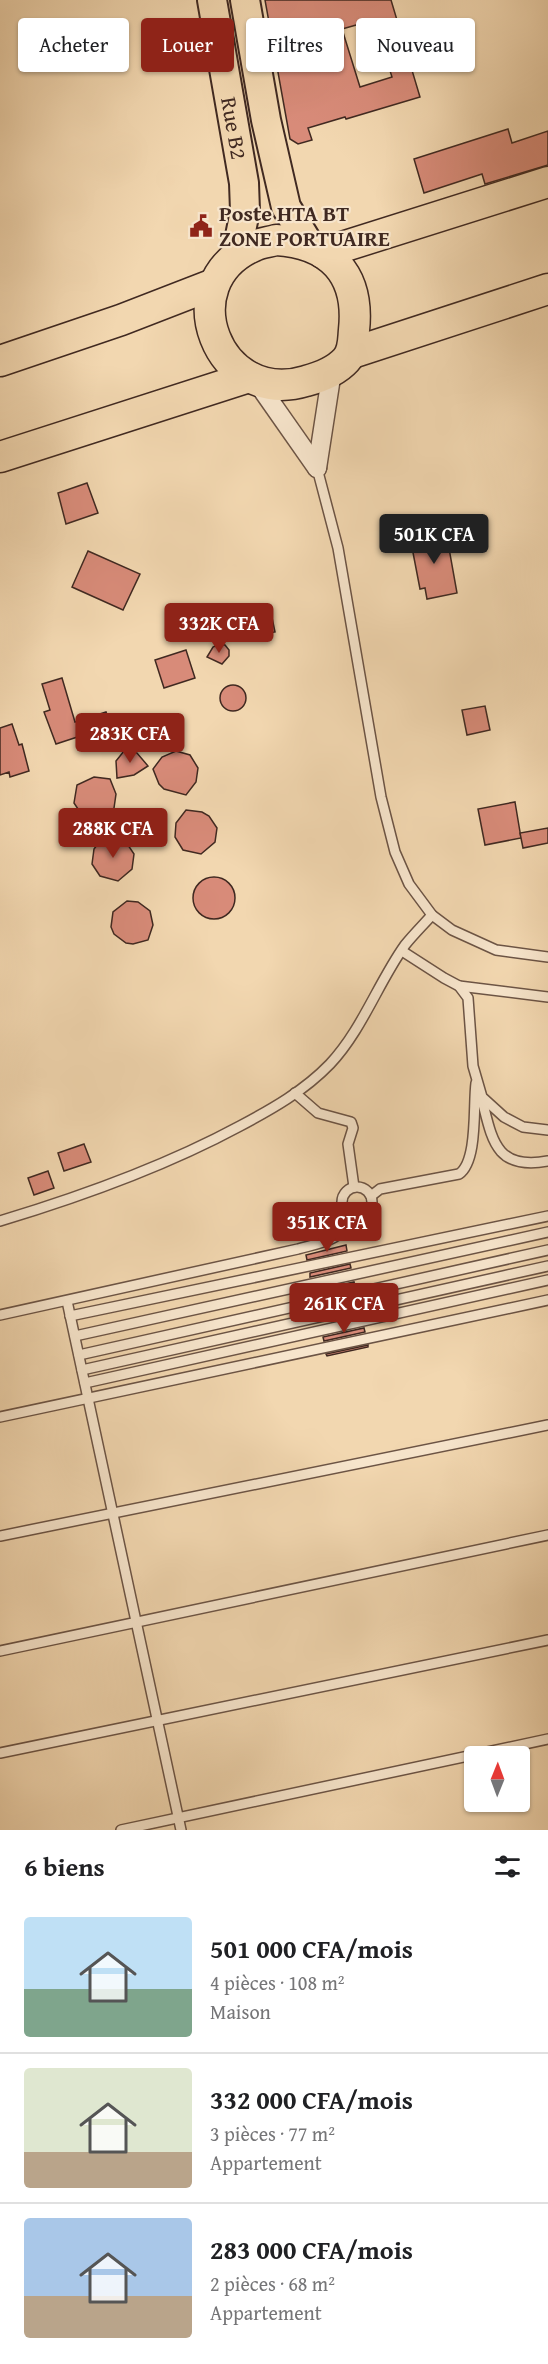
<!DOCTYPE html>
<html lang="fr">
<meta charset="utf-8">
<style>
:root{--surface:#fff;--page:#f6f6f6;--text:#202124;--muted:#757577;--line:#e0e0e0;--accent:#8f2418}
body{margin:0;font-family:"Gentium Book Plus",serif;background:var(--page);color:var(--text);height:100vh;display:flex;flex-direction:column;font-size:22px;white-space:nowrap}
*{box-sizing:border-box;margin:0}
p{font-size:20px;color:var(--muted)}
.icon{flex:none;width:33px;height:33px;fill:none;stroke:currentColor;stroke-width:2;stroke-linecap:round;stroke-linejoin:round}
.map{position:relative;height:1830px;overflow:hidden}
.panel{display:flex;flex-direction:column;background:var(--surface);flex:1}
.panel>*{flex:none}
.hud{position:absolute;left:18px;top:18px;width:513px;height:54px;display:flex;gap:12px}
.needle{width:39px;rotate:1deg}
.buttons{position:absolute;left:464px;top:1746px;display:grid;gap:12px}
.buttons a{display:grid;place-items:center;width:66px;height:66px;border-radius:6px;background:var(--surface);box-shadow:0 2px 4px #0004;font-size:30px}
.price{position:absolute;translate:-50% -51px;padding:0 14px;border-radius:6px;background:var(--accent);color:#fff;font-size:20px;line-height:39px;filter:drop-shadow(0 2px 3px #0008)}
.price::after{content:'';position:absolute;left:50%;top:36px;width:18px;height:14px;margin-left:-9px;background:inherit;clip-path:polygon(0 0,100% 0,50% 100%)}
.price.selected{background:#222;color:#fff}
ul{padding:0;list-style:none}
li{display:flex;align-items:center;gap:18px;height:150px;padding:0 24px}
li+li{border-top:2px solid var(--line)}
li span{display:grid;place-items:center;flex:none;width:168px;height:120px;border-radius:6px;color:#555}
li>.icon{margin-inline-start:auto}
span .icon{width:72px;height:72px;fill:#fffc;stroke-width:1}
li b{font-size:26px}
h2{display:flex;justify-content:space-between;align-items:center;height:72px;padding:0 24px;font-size:26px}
.tag{padding:0 21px;border-radius:6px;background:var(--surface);box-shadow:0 2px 4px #0004;font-size:21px;line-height:54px}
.tag.selected{background:var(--accent);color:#fff}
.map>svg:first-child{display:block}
.building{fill:#d88b79;stroke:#402921;stroke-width:1.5;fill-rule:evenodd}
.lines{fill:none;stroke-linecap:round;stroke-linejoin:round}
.service-casing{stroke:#6c5445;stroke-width:12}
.minor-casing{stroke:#6c5445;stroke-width:21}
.primary-casing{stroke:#402921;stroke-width:32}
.trunk-casing{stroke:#402921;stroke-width:33}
.service{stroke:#f7e5cc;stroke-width:9}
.minor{stroke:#f7e5cc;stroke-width:18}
.primary{stroke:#f2d7b0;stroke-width:28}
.trunk{stroke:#f2d7b0;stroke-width:30}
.labels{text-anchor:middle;stroke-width:4.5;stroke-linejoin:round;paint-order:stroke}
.street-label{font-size:22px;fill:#402921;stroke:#f7e5cc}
.poi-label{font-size:22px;font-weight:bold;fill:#402921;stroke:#f7e5cc;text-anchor:start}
</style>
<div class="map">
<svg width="548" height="1830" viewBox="0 0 548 1830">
<rect width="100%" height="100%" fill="#f2d7b0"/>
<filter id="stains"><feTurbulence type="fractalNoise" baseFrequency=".00333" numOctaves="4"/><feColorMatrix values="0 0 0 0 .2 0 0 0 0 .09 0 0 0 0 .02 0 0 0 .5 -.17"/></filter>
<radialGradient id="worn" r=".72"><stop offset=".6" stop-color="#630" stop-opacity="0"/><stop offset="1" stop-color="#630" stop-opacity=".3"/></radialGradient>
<!-- building -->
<g class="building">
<path d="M265,0H391L420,97L346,119L345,117L308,128L312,140L298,144L290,139ZM374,20L392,77L360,87L342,29Z"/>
<polygon points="508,129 512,143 548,131 548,165 485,184 482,174 424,193 414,159"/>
<polygon points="87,483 98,513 66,524 58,493"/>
<polygon points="432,533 433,539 447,537 457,593 427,599 425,588 420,589 410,537"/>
<polygon points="88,551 140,574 123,610 72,587"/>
<polygon points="271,613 275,632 257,635 253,616"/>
<polygon points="219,644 225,645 229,650 229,656 222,664 207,657 213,647"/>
<polygon points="186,650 195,678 164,688 155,660"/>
<polygon points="62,678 75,722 106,712 111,726 56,744 44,712 50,710 42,684"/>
<circle cx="233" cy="698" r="13"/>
<polygon points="485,706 490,730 467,735 462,710"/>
<polygon points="12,724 19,745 22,744 29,771 10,777 9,772 0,775 0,728"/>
<polygon points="124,751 133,751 137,753 148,766 134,775 117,778 116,761"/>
<polygon points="176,751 190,755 198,768 196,782 186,795 164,789 159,784 153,769 162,757"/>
<polygon points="94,777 110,779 116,794 114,808 105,820 89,819 82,815 74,803 77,785"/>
<polygon points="515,802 521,838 485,845 478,809"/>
<polygon points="186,810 202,812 209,816 217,828 215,842 201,854 183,850 175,837 176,823"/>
<polygon points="548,828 548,843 523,848 520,833"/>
<polygon points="103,837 119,839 126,842 134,854 132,869 118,881 100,876 92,864 94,849"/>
<circle cx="214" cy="898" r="21"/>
<polygon points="127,901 138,902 150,911 153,925 148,940 133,944 126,943 114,934 111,927 113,912"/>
<polygon points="84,1144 91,1162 64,1171 58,1153"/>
<polygon points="48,1171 54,1188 34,1195 28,1178"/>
<polygon points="346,1245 347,1251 307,1260 306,1255"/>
<polygon points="350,1264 351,1268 310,1277 310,1273"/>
<polygon points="354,1282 355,1286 314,1295 313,1291"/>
<polygon points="358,1300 358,1301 317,1311 317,1309"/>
<polygon points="364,1328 365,1332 324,1341 323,1337"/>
<polygon points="368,1345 368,1347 327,1356 326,1354"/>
</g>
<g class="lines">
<!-- service casing -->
<g class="service-casing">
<g id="service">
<polyline points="317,468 338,548 381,797 395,852 409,884 432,915 452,930 496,950 548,957"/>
<polyline points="402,951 444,978 459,986 468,998 473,1066 482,1097 504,1117 523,1127 548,1130"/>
<polyline points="459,986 548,997"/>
<polyline points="295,1093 318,1113 351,1122 353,1128 348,1144 354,1187"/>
<path d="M481,1096C492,1138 494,1171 548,1161"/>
<circle cx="357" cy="1202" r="15"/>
<path d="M371,1196L380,1189L459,1174C478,1161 473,1106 476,1083"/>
<path d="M0,1221C83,1196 164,1167 240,1126C272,1109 304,1091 330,1064C362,1030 378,983 405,945C413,935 423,925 432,915"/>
<polyline points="67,1301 181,1830"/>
<path d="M0,1315L298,1249C323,1242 340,1241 354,1217"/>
<polyline points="70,1316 548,1216"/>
<polyline points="75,1336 548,1232"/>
<polyline points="79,1355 548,1250"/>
<polyline points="82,1370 548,1266"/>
<polyline points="85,1383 548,1280"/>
<polyline points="0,1417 548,1300"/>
<polyline points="0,1536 548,1425"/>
<polyline points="0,1651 548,1535"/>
<polyline points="0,1753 548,1640"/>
<polyline points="121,1830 548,1739"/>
</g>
</g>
<!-- minor casing -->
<g class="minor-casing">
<g id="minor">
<polyline points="256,381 317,468"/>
<polyline points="317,468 332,371"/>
</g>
</g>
<!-- primary casing -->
<g class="primary-casing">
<g id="primary">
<path id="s1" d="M212,0L244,183L245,211L236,256"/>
<polyline points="245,0 266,120 286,207 310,246"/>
</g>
</g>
<!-- trunk casing -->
<g class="trunk-casing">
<g id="trunk">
<path d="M276,240C330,243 360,274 354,330C353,340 354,351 346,360C336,371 321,377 306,381C218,408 169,283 254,246C260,243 269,242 276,240Z"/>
<polyline points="323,253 548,182"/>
<polyline points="352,353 548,289"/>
<polyline points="0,361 121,320 214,284"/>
<polyline points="0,457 249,377"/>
</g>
</g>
<!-- service -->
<use href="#service" class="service"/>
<!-- minor -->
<use href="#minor" class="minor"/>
<!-- primary -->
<use href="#primary" class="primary"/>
<!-- trunk -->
<use href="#trunk" class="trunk"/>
</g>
<!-- icons -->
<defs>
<g id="civic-bare" transform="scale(1.8)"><path d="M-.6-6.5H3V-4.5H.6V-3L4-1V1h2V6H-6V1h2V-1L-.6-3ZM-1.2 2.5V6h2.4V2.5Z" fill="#8f2418" stroke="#f7e5cc" stroke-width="2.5" paint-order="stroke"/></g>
</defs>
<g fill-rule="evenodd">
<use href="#civic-bare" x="201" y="226"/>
</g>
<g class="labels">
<!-- street labels -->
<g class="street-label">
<text dy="8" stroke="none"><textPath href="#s1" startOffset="130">Rue B2</textPath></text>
</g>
<!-- poi labels -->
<g class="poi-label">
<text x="219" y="221">Poste HTA BT<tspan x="219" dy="25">ZONE PORTUAIRE</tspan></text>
</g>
</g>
<rect width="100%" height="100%" filter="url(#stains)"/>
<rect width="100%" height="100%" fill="url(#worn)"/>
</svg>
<div class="buttons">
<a><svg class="needle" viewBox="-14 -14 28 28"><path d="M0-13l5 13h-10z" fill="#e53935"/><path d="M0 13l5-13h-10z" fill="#757577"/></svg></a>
</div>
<b class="price selected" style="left:434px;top:565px">501K CFA</b>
<b class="price" style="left:219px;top:654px">332K CFA</b>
<b class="price" style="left:130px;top:764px">283K CFA</b>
<b class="price" style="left:113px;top:859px">288K CFA</b>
<b class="price" style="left:327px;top:1253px">351K CFA</b>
<b class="price" style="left:344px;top:1334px">261K CFA</b>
<div class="hud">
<a class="tag">Acheter</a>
<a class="tag selected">Louer</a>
<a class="tag">Filtres</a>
<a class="tag">Nouveau</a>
</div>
</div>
<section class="panel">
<h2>6 biens<svg class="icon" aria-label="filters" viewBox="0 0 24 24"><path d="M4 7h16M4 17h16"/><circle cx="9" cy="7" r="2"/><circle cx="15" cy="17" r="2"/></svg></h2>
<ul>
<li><span style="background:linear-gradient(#bfe0f5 60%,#7fa58c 0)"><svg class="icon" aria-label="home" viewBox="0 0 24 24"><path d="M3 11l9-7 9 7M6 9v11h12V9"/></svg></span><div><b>501 000 CFA/mois</b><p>4 pièces · 108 m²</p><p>Maison</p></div></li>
<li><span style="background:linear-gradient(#dfe7d0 70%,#b9a48a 0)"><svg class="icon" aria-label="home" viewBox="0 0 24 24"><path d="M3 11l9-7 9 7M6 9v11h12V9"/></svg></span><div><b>332 000 CFA/mois</b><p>3 pièces · 77 m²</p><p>Appartement</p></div></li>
<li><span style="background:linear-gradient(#a9c7e8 65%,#b9a48a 0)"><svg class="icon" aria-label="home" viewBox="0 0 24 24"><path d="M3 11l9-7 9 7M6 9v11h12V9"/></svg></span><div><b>283 000 CFA/mois</b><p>2 pièces · 68 m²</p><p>Appartement</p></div></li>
</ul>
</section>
